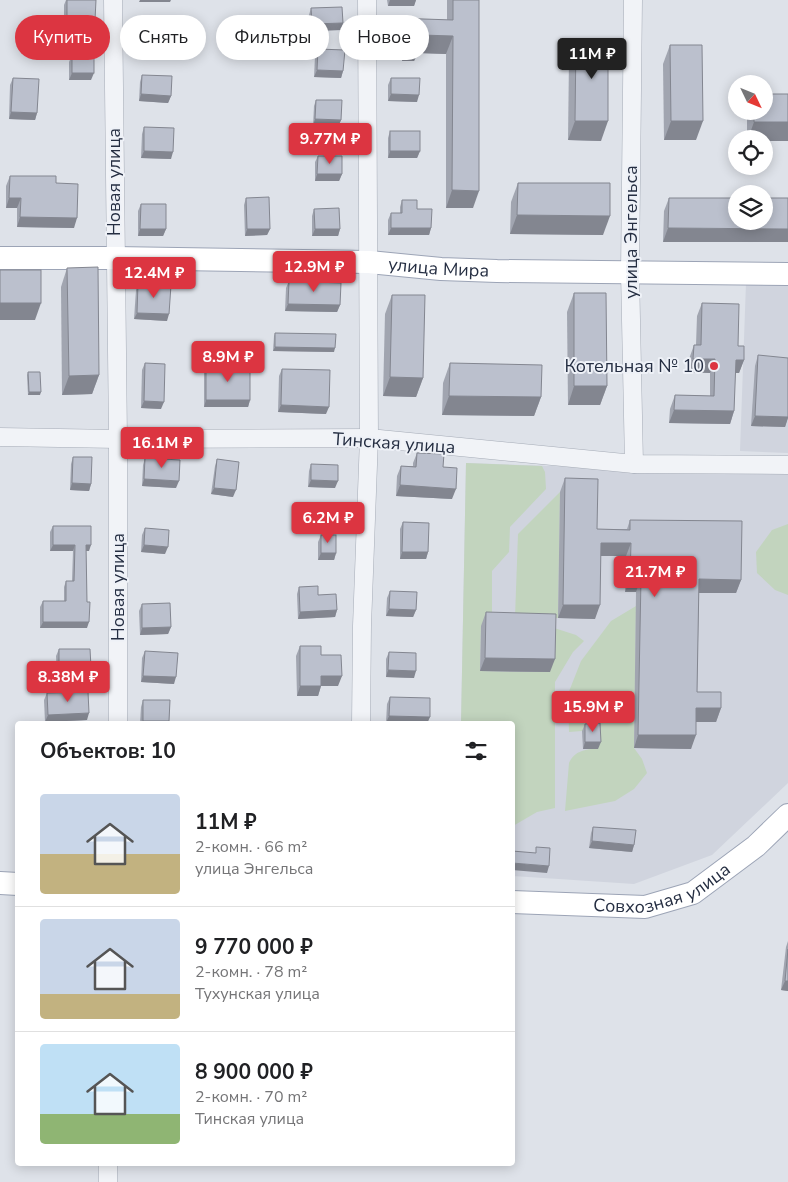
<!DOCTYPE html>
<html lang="ru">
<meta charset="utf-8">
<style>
:root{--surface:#fff;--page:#f6f6f6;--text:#202124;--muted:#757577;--line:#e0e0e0;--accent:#dc3541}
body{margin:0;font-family:"Nunito Sans",sans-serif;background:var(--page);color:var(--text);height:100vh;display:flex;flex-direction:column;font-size:19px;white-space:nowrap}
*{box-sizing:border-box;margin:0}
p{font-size:16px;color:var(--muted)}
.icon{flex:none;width:28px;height:28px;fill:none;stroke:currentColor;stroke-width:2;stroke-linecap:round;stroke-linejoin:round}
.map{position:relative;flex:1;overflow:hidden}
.side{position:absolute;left:15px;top:721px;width:500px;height:445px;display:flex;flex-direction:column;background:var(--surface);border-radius:5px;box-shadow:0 2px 12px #0003}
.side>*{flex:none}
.hud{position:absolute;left:15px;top:15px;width:500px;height:45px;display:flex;gap:10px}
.needle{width:32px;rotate:133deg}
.controls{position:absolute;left:728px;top:75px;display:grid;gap:10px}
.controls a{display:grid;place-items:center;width:45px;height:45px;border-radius:50%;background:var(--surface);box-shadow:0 2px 12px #0003;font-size:25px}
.price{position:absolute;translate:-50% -42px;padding:0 11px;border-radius:5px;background:var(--accent);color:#fff;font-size:16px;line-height:32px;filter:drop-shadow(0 1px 2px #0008)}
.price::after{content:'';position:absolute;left:50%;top:30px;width:15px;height:11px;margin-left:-8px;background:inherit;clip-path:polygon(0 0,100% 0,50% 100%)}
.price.selected{background:#222;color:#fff}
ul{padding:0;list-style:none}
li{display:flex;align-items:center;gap:15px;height:125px;padding:0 25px}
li+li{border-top:1px solid var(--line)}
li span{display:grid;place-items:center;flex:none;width:140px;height:100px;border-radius:5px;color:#555}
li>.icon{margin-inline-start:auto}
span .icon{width:60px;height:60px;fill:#fffc;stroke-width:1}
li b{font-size:21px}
h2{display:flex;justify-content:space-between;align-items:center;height:60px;padding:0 25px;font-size:21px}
.pill{padding:0 18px;border-radius:22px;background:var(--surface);box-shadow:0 2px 12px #0003;font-size:18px;line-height:45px}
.pill.selected{background:var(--accent);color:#fff}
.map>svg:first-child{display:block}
.built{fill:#d0d4de}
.green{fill:#c2d4be}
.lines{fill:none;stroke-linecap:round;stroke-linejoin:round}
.minor-casing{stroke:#a6acb7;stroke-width:19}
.major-casing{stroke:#9ca4b6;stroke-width:24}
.minor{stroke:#f1f3f7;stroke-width:18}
.major{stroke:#fff;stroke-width:22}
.wall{fill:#a1a5b0}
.shaded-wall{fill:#838690}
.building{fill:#bbc0cd;stroke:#838690}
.poi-dot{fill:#dc3541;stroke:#eef1f7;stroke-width:2}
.labels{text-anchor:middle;stroke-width:4;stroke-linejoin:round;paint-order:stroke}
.street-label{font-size:18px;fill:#252e42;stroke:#eef1f7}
.poi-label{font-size:18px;fill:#252e42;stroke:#eef1f7;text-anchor:end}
</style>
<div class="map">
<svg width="788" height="1182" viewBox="0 0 788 1182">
<rect width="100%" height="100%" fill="#dee2e9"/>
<!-- built -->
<g class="built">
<polygon points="746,283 788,284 788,453 740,451"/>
<polygon points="466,463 788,474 788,783 712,855 634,884 513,876 512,724 461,724"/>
</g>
<!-- green -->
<g class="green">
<polygon points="466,463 542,466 545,472 546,489 510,527 509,552 492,571 492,626 481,626 480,671 550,672 551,627 576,635 584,641 573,652 555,682 555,808 537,812 513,826 512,724 461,724"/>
<polygon points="560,492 558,618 515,617 518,534"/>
<polygon points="788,524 788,595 775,590 757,573 756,552 772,530"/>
<path d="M636,606L634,748L642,759L647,773L634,789L615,801L565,811L569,763C575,750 585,750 598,748L582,731L569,732L568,694L581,661L611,621Z"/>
</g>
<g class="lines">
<!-- minor casing -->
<g class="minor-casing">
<g id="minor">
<polyline points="113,0 118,439 118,724"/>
<polyline points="633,0 630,272 634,464"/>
<polyline points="0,437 118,439 369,438 634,464 788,465"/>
<polyline points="361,724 362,626 369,438 367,0"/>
<polyline points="108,1182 108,1164"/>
</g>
</g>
<!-- major casing -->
<g class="major-casing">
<g id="major">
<path id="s1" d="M0,258H115L369,262L441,269L497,271L788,274"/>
<polyline points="0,883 18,884"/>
<path id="s2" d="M512,902L645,907L693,893L756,846L788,815"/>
</g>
</g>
<!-- minor -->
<use href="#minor" class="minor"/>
<!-- major -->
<use href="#major" class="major"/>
</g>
<!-- wall -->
<g class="wall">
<polygon points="66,0 96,0 93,27 64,27 64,5"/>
<polygon points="387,0 416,0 414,6 388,6"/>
<polygon points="447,0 479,0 473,208 446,208 446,54 418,53 414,61 402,61 402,54 387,53 387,35 394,18 447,20"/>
<polygon points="311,8 343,23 341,30 310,31 309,15"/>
<polygon points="143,26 182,51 180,58 140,57 141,33"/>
<polygon points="576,39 601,141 568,140 569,58"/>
<polygon points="670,45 696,140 664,140 663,64"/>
<polygon points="318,49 343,71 341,78 314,77 315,56"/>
<polygon points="72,55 91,80 69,80 69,62"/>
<polygon points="142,75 171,96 168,103 139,101 140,82"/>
<polygon points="13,78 37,113 35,120 9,119 10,85"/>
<polygon points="391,78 417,102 388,101 388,85"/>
<polygon points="316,100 341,120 338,127 313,126 314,106"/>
<polygon points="748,111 764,111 764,139 747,139 747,113"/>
<polygon points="144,127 171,159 141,158 142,134"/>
<polygon points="390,131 420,151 417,158 388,158 388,138"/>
<polygon points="318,156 342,174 339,181 315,181 315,162"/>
<polygon points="10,176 56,183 74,228 17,227 17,208 6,208 6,186"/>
<polygon points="518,183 603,235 510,234 511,202"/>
<polygon points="246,198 270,229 267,235 245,236 244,205"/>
<polygon points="669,198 788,198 663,242 664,211"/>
<polygon points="402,200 417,209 431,228 429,235 388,235 388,220 391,213 400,213 400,207"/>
<polygon points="141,204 166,229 163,236 138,236 138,211"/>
<polygon points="314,209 340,229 338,236 312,236 312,216"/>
<polygon points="67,268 99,375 92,394 62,395 61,287"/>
<polygon points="289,281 340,305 337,312 285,311 286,288"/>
<polygon points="138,283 167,321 134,319 136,290"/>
<polygon points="574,293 607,386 600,405 568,405 567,312"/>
<polygon points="392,295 423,378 416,397 383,396 385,314"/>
<polygon points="702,303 738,346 744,360 739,373 735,373 734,411 730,424 669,423 670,409 675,395 710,396 710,373 688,372 689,359 694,345 696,345 697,316"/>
<polygon points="275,333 334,352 273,351 274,336"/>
<polygon points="758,355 788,417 785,427 751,426 755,366"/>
<polygon points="145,363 161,409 141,408 142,370"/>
<polygon points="450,363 541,397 534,416 442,415 443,383"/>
<polygon points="206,366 250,400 248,407 204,407 204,373"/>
<polygon points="282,369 326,414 278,412 279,376"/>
<polygon points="28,372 40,395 28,395 27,375"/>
<polygon points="417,453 443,467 452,499 396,496 397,476 401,466 413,466 413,463"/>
<polygon points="73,457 91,484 89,491 70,490 71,464"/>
<polygon points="145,458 176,488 142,486 143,465"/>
<polygon points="217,459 233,497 211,494 215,466"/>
<polygon points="311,464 335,488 308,487 309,471"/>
<polygon points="565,478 597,529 627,529 630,520 741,580 736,593 699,593 697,692 721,708 716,722 696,722 691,749 634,748 636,592 625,592 626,556 601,556 595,619 558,618 560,492"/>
<polygon points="403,522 428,552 426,559 400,559 400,529"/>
<polygon points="53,526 89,551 86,551 87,628 40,628 40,607 43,601 64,601 64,587 66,581 72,581 73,551 50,551 50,532"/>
<polygon points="145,528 165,554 141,552 142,535"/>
<polygon points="321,535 336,553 334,560 318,560 318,542"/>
<polygon points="299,587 318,595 337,610 335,617 298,619 297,594"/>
<polygon points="390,591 416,610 413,617 386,616 387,598"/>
<polygon points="142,604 171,627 168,634 140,635 139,611"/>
<polygon points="486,612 550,672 480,671 481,626"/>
<polygon points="300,646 321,655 338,686 321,686 318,696 297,696 296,656"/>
<polygon points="59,649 91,667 88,674 57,674 56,656"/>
<polygon points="145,651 174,684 141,682 142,658"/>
<polygon points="389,652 414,678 386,677 386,659"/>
<polygon points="47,693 87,720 45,722 44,700"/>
<polygon points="390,697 427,724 386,723 387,704"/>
<polygon points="143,700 168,724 140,724 141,707"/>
<polygon points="585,724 598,749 583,749 582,731"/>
<polygon points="593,827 634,845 632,852 589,848 591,833"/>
<polygon points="788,941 788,991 781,990 786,947"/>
</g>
<!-- shaded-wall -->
<g class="shaded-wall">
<polygon points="140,0 171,0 170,2 139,2"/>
<polygon points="390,0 416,0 414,6 388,6"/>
<polygon points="67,20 95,20 93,27 64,27"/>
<polygon points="343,23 341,30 310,31 312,24"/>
<polygon points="421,35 453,36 446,54 418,53 414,61 402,61 409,43"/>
<polygon points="393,36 409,36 402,54 387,53"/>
<polygon points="142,50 182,51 180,58 140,57"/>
<polygon points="317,70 343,71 341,78 314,77"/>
<polygon points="72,73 94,73 91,80 69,80"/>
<polygon points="141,94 171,96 168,103 139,101"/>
<polygon points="391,94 419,95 417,102 388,101"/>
<polygon points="11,112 37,113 35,120 9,119"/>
<polygon points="315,119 341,120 338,127 313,126"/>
<polygon points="575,121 608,121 601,141 568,140"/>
<polygon points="671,121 703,121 696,140 664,140"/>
<polygon points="754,122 788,122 788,141 764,141 764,139 748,139"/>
<polygon points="144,151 173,152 171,159 141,158"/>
<polygon points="390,151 420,151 417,158 388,158"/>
<polygon points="317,174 342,174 339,181 315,181"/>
<polygon points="452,190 479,191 473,208 446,208"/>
<polygon points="9,198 21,198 17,208 6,208"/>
<polygon points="517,215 610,216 603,235 510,234"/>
<polygon points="20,217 77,218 74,228 17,227"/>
<polygon points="391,228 431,228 429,235 388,235"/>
<polygon points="668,228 788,229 788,242 663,242"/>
<polygon points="140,229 166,229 163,236 138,236"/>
<polygon points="247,229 270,229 267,235 245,236"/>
<polygon points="315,229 340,229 338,236 312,236"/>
<polygon points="0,303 41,303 35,320 0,320"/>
<polygon points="288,304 340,305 337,312 285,311"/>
<polygon points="137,313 169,314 167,321 134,319"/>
<polygon points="275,347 335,348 334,352 273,351"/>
<polygon points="693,359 715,359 710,373 688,372"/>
<polygon points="736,360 744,360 739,373 731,373"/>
<polygon points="99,375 92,394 62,395 69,376"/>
<polygon points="390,377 423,378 416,397 383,396"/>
<polygon points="574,386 607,386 600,405 568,405"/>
<polygon points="29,392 41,392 40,395 28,395"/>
<polygon points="449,396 541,397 534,416 442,415"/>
<polygon points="206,400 250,400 248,407 204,407"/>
<polygon points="144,401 164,402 161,409 141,408"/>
<polygon points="281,405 329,407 326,414 278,412"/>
<polygon points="674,410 734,411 730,424 669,423"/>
<polygon points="755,416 788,417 788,418 785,427 751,426"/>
<polygon points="144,479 179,481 176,488 142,486"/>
<polygon points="311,480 338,481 335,488 308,487"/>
<polygon points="72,483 91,484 89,491 70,490"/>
<polygon points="400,485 456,489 452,499 396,496"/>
<polygon points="214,488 236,490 233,497 211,494"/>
<polygon points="601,543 631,543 626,556 596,556"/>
<polygon points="53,545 75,545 73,551 50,551"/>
<polygon points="86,545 91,545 89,551 84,551"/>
<polygon points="144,545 168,547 165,554 141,552"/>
<polygon points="402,552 428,552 426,559 400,559"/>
<polygon points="321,553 336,553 334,560 318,560"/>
<polygon points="630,578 641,578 636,592 625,592"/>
<polygon points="699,579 741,580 736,593 694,593"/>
<polygon points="563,605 600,605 595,619 558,618"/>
<polygon points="389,609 416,610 413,617 386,616"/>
<polygon points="337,610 335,617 298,619 300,612"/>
<polygon points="43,622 89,622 87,628 40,628"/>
<polygon points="171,627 168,634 140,635 142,628"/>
<polygon points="485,658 555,659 550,672 480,671"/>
<polygon points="59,667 91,667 88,674 57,674"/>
<polygon points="388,670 416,671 414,678 386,677"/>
<polygon points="143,676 176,677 174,684 141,682"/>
<polygon points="321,676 342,676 338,686 321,686 318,696 297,696 300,686"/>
<polygon points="696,708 721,708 716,722 691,722"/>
<polygon points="89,713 87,720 45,722 48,715"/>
<polygon points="389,716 430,717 427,724 386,723"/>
<polygon points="143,721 169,721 168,724 141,724"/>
<polygon points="638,735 696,735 691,749 634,748"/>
<polygon points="585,742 601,742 598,749 583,749"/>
<polygon points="592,841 634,845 632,852 589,848"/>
<polygon points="512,863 549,866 547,873 512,870"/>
<polygon points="785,981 788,981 788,991 781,990"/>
</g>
<!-- building -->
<g class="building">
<polygon points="67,0 96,0 95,20 67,20"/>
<polygon points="453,0 479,0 479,191 452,190 453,36 421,35 421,44 409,43 409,36 393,36 394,18 453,20"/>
<polygon points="342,7 343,23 312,24 311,8"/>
<polygon points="143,26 183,27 182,51 142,50"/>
<polygon points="576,39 608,39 608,121 575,121"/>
<polygon points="670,45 702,45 703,121 671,121"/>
<polygon points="318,49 345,50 343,71 317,70"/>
<rect x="72" y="55" width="22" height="18"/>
<polygon points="142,75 172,76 171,96 141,94"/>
<polygon points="13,78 39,79 37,113 11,112"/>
<polygon points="391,78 420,78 419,95 391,94"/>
<polygon points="764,94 788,94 788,122 754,122 754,111 764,111"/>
<polygon points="316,100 342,100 341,120 315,119"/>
<polygon points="144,127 174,128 173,152 144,151"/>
<rect x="390" y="131" width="30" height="20"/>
<polygon points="318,156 342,156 342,174 317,174"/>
<polygon points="10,176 56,176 56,183 78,184 77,218 20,217 21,198 9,198"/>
<polygon points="518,183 610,183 610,216 517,215"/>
<polygon points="269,197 270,229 247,229 246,198"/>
<polygon points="669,198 736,198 736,221 764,221 764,198 788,198 788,229 668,228"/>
<polygon points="402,200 417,200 417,209 432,209 431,228 391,228 391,213 402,213"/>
<polygon points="141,204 166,204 166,229 140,229"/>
<polygon points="339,208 340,229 315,229 314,209"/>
<polygon points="98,267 99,375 69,376 67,268"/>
<rect x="0" y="270" width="41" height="33"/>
<polygon points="289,281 341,283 340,305 288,304"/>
<polygon points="138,283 171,285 169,314 137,313"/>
<polygon points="574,293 606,293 607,386 574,386"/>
<polygon points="392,295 425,295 423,378 390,377"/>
<polygon points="702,303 739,304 738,346 744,346 744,360 736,360 734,411 674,410 675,395 714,396 715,359 693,359 694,345 701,345"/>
<polygon points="275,333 336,334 335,348 275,347"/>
<polygon points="758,355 788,358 788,417 755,416"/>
<polygon points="145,363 165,364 164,402 144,401"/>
<polygon points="450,363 542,365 541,397 449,396"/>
<rect x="206" y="366" width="44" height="34"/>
<polygon points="282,369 330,370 329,407 281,405"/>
<polygon points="28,372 40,372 41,392 29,392"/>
<polygon points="417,453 444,454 443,467 457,468 456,489 400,485 401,466 416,467"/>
<polygon points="73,457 92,457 91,484 72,483"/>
<polygon points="145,458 180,460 179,481 144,479"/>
<polygon points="217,459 239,462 236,490 214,488"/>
<polygon points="311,464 338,465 338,481 311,480"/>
<polygon points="565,478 598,479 597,529 630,530 630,520 742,521 741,580 699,579 697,692 721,692 721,708 696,708 696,735 638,735 641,578 630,578 631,543 601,543 600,605 563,605"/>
<polygon points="403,522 429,523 428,552 402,552"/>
<polygon points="53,526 91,526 91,545 86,545 87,602 90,602 89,622 43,622 43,601 66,601 66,581 74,581 75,545 53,545"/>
<polygon points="145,528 169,530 168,547 144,545"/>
<rect x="321" y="535" width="15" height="18"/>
<polygon points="318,586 318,595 336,594 337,610 300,612 299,587"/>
<polygon points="390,591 417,592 416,610 389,609"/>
<polygon points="170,603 171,627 142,628 142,604"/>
<polygon points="486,612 556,614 555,659 485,658"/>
<polygon points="300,646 321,646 321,655 341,655 342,676 321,676 321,686 300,686"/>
<polygon points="59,649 90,649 91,667 59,667"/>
<polygon points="145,651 178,653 176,677 143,676"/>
<polygon points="389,652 416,653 416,671 388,670"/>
<polygon points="88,692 89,713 48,715 47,693"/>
<polygon points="390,697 430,698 430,717 389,716"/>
<polygon points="143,700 170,700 169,721 143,721"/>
<polygon points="600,723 601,742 585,742 585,724"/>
<polygon points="593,827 636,830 634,845 592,841"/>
<polygon points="536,847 550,848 549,866 512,863 512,851 536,853"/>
<polygon points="788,949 788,981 785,981"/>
</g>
<!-- markers -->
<circle class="poi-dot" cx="714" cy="366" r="5"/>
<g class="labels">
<!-- street labels -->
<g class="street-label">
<text transform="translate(114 182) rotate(-90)" y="6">Новая улица</text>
<text transform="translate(631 232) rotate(-90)" y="6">улица Энгельса</text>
<text dy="6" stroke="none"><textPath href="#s1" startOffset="439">улица Мира</textPath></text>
<text transform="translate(394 443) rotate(4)" y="6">Тинская улица</text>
<text transform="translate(118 587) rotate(-90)" y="6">Новая улица</text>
<text dy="6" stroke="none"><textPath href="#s2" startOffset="154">Совхозная улица</textPath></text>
</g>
<!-- poi labels -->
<g class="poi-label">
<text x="704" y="372">Котельная № 10</text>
</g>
</g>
</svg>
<div class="controls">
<a><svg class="needle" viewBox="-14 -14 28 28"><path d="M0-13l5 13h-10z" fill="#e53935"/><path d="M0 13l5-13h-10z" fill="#757577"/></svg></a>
<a><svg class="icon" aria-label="locate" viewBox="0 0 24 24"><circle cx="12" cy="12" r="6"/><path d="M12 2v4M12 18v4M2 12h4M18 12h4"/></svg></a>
<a><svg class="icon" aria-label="layers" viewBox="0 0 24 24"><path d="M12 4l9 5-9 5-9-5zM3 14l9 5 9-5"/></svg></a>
</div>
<b class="price selected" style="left:592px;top:80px">11M ₽</b>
<b class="price" style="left:330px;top:165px">9.77M ₽</b>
<b class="price" style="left:314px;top:293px">12.9M ₽</b>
<b class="price" style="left:154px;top:299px">12.4M ₽</b>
<b class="price" style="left:228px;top:383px">8.9M ₽</b>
<b class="price" style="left:162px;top:469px">16.1M ₽</b>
<b class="price" style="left:328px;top:544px">6.2M ₽</b>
<b class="price" style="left:655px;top:598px">21.7M ₽</b>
<b class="price" style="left:68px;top:703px">8.38M ₽</b>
<b class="price" style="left:593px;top:733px">15.9M ₽</b>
<div class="hud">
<a class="pill selected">Купить</a>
<a class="pill">Снять</a>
<a class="pill">Фильтры</a>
<a class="pill">Новое</a>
</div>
<section class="side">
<h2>Объектов: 10<svg class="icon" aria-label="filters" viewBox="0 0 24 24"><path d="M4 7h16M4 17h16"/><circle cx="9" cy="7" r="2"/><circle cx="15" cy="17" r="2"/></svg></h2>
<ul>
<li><span style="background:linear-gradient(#c9d6e8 60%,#c2b280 0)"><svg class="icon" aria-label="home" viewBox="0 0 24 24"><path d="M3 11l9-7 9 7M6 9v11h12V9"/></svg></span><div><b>11M ₽</b><p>2-комн. · 66 m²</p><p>улица Энгельса</p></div></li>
<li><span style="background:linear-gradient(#c9d6e8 75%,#c2b280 0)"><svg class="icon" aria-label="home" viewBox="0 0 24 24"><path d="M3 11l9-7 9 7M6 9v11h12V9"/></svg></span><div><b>9 770 000 ₽</b><p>2-комн. · 78 m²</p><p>Тухунская улица</p></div></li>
<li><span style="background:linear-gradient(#bfe0f5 70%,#8fb573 0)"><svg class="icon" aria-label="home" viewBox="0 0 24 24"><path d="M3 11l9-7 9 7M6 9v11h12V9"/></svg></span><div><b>8 900 000 ₽</b><p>2-комн. · 70 m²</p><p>Тинская улица</p></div></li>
</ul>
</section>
</div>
